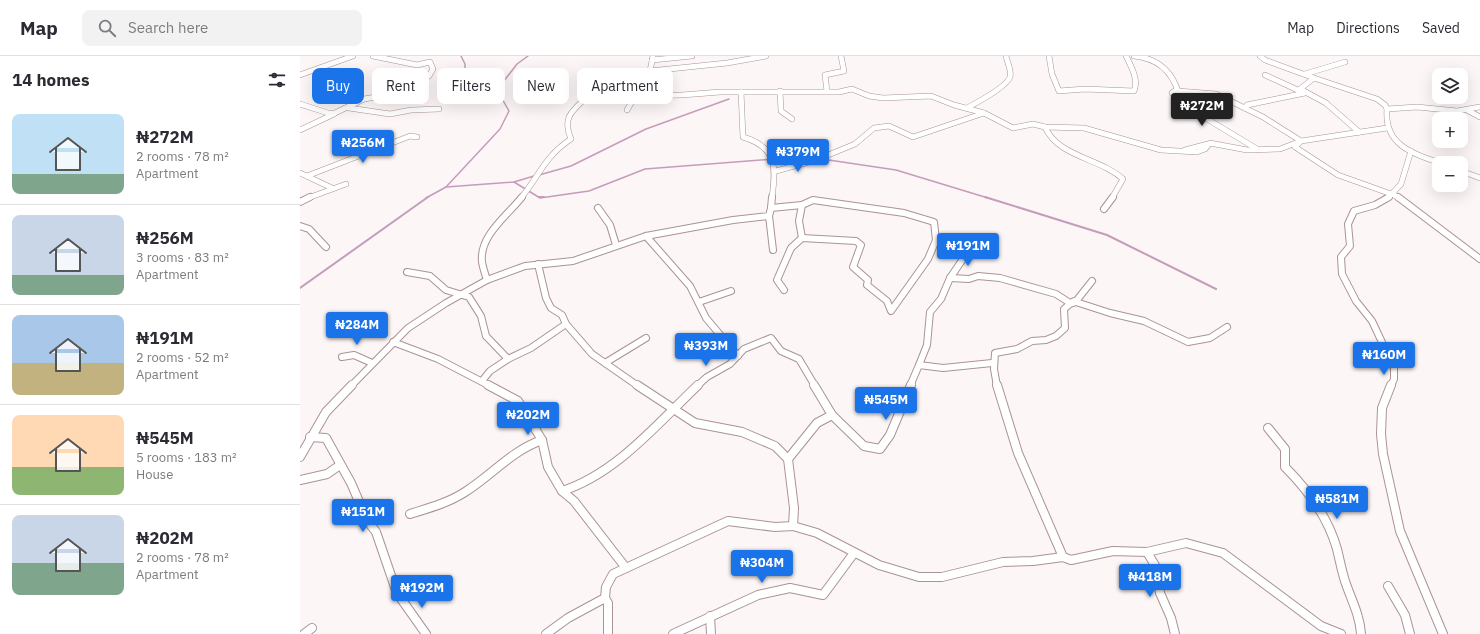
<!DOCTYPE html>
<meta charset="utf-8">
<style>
:root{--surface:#fff;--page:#f2f2f3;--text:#2b2b33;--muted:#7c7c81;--line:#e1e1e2;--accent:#1a73e8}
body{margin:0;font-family:"IBM Plex Sans",sans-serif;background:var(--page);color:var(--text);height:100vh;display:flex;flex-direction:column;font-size:15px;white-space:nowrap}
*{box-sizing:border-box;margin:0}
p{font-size:13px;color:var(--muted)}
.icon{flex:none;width:22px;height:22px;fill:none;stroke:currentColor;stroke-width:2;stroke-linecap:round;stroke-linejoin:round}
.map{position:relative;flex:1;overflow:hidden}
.panel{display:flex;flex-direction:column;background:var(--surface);width:300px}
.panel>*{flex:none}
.top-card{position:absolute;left:12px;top:12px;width:380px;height:36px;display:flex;gap:8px}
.buttons{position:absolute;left:1132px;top:12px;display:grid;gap:8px}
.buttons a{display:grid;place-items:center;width:36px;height:36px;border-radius:8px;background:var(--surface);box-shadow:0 4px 16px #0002;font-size:20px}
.price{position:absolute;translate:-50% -34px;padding:0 9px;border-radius:4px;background:var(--accent);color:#fff;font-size:13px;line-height:26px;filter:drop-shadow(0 1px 2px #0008)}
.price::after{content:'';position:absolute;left:50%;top:24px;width:12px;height:9px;margin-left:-6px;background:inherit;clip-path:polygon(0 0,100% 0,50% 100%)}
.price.on{background:#222;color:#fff}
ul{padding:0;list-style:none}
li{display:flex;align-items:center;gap:12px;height:100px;padding:0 12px}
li+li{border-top:1px solid var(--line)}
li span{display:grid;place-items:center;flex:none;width:112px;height:80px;border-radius:8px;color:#555}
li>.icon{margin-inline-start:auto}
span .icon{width:48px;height:48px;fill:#fffc;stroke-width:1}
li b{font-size:17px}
h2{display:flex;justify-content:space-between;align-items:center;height:48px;padding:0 12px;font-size:17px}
.pill{padding:0 14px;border-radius:8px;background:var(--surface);box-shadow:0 4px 16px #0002;font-size:14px;line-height:36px}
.pill.on{background:var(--accent);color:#fff}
header{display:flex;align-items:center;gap:24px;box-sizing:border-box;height:56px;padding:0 20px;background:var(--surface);border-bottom:1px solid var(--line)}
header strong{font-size:19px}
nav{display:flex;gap:22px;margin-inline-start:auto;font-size:14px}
.search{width:280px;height:36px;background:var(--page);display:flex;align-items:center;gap:10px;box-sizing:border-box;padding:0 14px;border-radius:8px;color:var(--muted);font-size:15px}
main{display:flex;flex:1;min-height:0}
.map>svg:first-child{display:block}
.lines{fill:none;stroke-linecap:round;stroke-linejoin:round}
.stream-far1{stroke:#c59cbb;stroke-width:1.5}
.stream{stroke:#c59cbb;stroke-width:2}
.street-far2-casing{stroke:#ab9395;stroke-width:6}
.street-far1-casing{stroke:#ab9395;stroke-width:8}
.street-casing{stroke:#ab9395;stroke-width:10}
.street-far2{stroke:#fff;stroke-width:5}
.street-far1{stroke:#fff;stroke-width:6}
.street{stroke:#fff;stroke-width:8}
</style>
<header>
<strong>Map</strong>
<div class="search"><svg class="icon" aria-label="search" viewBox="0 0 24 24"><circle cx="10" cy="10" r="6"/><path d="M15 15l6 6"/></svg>Search here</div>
<nav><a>Map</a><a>Directions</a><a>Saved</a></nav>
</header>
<main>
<section class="panel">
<h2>14 homes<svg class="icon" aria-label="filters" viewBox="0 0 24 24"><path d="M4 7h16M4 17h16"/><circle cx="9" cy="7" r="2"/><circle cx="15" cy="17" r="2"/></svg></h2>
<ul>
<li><span style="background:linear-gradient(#bfe0f5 75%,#7fa58c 0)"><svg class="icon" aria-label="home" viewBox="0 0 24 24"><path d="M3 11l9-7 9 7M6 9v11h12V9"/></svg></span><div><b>₦272M</b><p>2 rooms · 78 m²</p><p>Apartment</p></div></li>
<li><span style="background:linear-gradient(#c9d6e8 75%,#7fa58c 0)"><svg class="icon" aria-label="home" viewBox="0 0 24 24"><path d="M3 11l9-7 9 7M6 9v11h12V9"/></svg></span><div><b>₦256M</b><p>3 rooms · 83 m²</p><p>Apartment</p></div></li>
<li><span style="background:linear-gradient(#a9c7e8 60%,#c2b280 0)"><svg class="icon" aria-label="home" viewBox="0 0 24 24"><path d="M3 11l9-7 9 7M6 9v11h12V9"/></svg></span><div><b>₦191M</b><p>2 rooms · 52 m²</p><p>Apartment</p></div></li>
<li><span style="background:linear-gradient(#ffd9b3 65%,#8fb573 0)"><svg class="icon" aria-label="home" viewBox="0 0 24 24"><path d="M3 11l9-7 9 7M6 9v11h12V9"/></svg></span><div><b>₦545M</b><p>5 rooms · 183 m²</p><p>House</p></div></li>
<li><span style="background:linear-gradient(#c9d6e8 60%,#7fa58c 0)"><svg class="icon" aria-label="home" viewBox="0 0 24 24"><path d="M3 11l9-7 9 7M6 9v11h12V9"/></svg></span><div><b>₦202M</b><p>2 rooms · 78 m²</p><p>Apartment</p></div></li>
</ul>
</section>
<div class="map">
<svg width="1180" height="578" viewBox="0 0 1180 578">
<rect width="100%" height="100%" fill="#fcf6f6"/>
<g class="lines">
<!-- stream-far1 -->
<g class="stream-far1">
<polyline points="161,0 165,8 165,26 197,34"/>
<polyline points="522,103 596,114 688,142"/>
<polyline points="239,119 271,110 346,73 429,43"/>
<polyline points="214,126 240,142 289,135 345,113 499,101 516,102"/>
<polyline points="146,131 200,73 209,55 197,34 217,8 228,0"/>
<polyline points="126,142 146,131 214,126 234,120"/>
</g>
<!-- stream -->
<g class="stream">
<polyline points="239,141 244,141"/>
<polyline points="685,141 807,179 916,233"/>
<polyline points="0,232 128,141"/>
</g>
<!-- street-far2 casing -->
<g class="street-far2-casing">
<g id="street-far2">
<path d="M749,0L752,18L759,35L785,33L834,35C839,24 831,10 826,0"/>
<path d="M834,0C856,2 871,14 878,35L916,38L963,61L1001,85L995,91L1038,119L1094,139L1099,142"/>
<polyline points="960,0 965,4 1014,22 1000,33 1026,47 1059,76"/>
<polyline points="352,4 392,0"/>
<polyline points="350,15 427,7 466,0"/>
<polyline points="1005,18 1045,6"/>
<polyline points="0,19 53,0"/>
<polyline points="965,19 1002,36"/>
<polyline points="1014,22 1077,43 1085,49 1087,53"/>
<polyline points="876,34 872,37 884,49 957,93"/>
<polyline points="480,35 481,55 492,63"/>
<polyline points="527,35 525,19 544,15 541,0"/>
<path d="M441,36L443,81C477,91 476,111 472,142"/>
<polyline points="0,48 28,57 35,57 64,43 82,40 129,20 133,13 130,6 117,9 73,0"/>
<polyline points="49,52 90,58 111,54 139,53"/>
<path d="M667,52C676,47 707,31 710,21C712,15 707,6 706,0"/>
<polyline points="945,52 947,49 1005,37"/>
<polyline points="327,54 350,15 353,0"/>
<polyline points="1167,54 1180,61"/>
<path d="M745,71C758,101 800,102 823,123L812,142"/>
<polyline points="0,74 34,58"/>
<polyline points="885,94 908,88"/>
<path d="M1140,107C1112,97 1084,89 1087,53L1117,51L1157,55L1180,51"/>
<polyline points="476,115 516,104 555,88 574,72 589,70 613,81 684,57"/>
<polyline points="1161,115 1180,122"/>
<polyline points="0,117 32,132"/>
<polyline points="7,120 110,80 117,81"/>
<polyline points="8,142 46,128"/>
<path d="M221,142C239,120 245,100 271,83C262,61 272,55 287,41L382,39L420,36H539L552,33L569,40L583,42L631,40L654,49L684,57L713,72L733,68L745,71L784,72L861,94L897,96L905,93L910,87L947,94L980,93L1001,85L1087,72"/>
<polyline points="1088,142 1101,128 1111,95"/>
</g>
</g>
<!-- street-far1 casing -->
<g class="street-far1-casing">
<g id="street-far1">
<polyline points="1089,141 1075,149 1054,155 1048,168 1050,190 1041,201 1042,218 1056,245 1072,265 1094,312 1094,323 1091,330"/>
<polyline points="1098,141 1180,203"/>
<polyline points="0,146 10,141"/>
<polyline points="502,149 499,165 502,182"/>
<polyline points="298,152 310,169 316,189"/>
<polyline points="471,152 472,141"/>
<polyline points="804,153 813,141"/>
<polyline points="469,160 473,194"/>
<polyline points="0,170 9,173 26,191"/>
<polyline points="346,180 390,230 406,262 438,300"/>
<polyline points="238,208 246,242 251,252 262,259 266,268 292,298 338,330"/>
<polyline points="107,216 130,220 146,234 169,241 181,260 186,280 208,303 190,315 182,325"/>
<polyline points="650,222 669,223 678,220 700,222 756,238 770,247 777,244 792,225"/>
<path d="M187,224C185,218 183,212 182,206C179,180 207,160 222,141"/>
<polyline points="484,234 477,224 491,192 502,182 556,185 561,189 553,211 568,224 567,229 587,245 591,255 628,203 636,184"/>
<polyline points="399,246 431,235"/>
<polyline points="93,286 138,303 190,330"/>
<polyline points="42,301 54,299 72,307"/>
<polyline points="208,303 231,292 266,268"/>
<polyline points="305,307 346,282"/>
<polyline points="51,330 108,272 146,247 187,224 225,210 273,205 346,180 433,164 469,160 471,152 502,149 513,144 604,157 634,166 636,184 667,197 650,222 641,243 630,256 627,289 619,309"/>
<polyline points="397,330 407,321 430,308 444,293 471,282 481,295 499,303 515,330"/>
<polyline points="610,330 619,309 643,312 692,307"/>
<polyline points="697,330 694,313 695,297 717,293 732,285 746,284 756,280 765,272 764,253 770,248 776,246 810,257 844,265 888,286 910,282 927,271"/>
</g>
</g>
<!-- street casing -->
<g class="street-casing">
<g id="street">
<polyline points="188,329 218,345 242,384 248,411 262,435 274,445 326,512"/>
<polyline points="337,329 395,367 442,376 475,390 488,403 494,452 493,470"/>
<polyline points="514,329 532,359"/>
<polyline points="697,329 718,397 763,501"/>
<polyline points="1091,329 1082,352 1081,378 1083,398 1100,475 1143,578"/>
<path d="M968,372L985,393V411C1008,434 1028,461 1037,493C1040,505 1042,517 1046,528C1052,545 1060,560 1061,578"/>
<polyline points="10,381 26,382 51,427 67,464 76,476 97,537 126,578"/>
<polyline points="0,401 26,356 52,329"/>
<polyline points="488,403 517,367 532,359 564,390 580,393 590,379 611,329"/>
<polyline points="0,424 27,418 40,409"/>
<path d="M262,435C316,418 358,367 398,329"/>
<path d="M110,458C129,452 148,447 165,436C192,419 211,395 242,384"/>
<polyline points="847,496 856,511 860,537 871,562 875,578"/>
<polyline points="1088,530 1105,559 1110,578"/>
<polyline points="410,560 411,578"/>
<polyline points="4,578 12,572"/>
<polyline points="246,578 268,562 305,542"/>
<polyline points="308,578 308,547 305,542 306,531 313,518 428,465 475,471 493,470 517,477 579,509 619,521 642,521 703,506 733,505 763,501 771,504 813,495 847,496 886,487 923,497 1021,570 1041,578"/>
<polyline points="373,578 458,539 490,532 523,539 554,497"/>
</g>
</g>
<!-- street-far2 -->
<use href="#street-far2" class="street-far2"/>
<!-- street-far1 -->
<use href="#street-far1" class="street-far1"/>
<!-- street -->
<use href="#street" class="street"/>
</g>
</svg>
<div class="buttons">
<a><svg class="icon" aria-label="layers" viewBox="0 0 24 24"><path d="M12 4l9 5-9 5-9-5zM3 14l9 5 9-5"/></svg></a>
<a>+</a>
<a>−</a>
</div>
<b class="price on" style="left:902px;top:71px">₦272M</b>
<b class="price" style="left:63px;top:108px">₦256M</b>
<b class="price" style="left:498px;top:117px">₦379M</b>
<b class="price" style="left:668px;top:211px">₦191M</b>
<b class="price" style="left:57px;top:290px">₦284M</b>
<b class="price" style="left:406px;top:311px">₦393M</b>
<b class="price" style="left:1084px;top:320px">₦160M</b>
<b class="price" style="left:586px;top:365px">₦545M</b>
<b class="price" style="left:228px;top:380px">₦202M</b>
<b class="price" style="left:1037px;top:464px">₦581M</b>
<b class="price" style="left:63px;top:477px">₦151M</b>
<b class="price" style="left:462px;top:528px">₦304M</b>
<b class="price" style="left:850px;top:542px">₦418M</b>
<b class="price" style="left:122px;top:553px">₦192M</b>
<div class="top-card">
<a class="pill on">Buy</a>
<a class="pill">Rent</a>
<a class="pill">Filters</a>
<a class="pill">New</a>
<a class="pill">Apartment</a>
</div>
</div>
</main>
